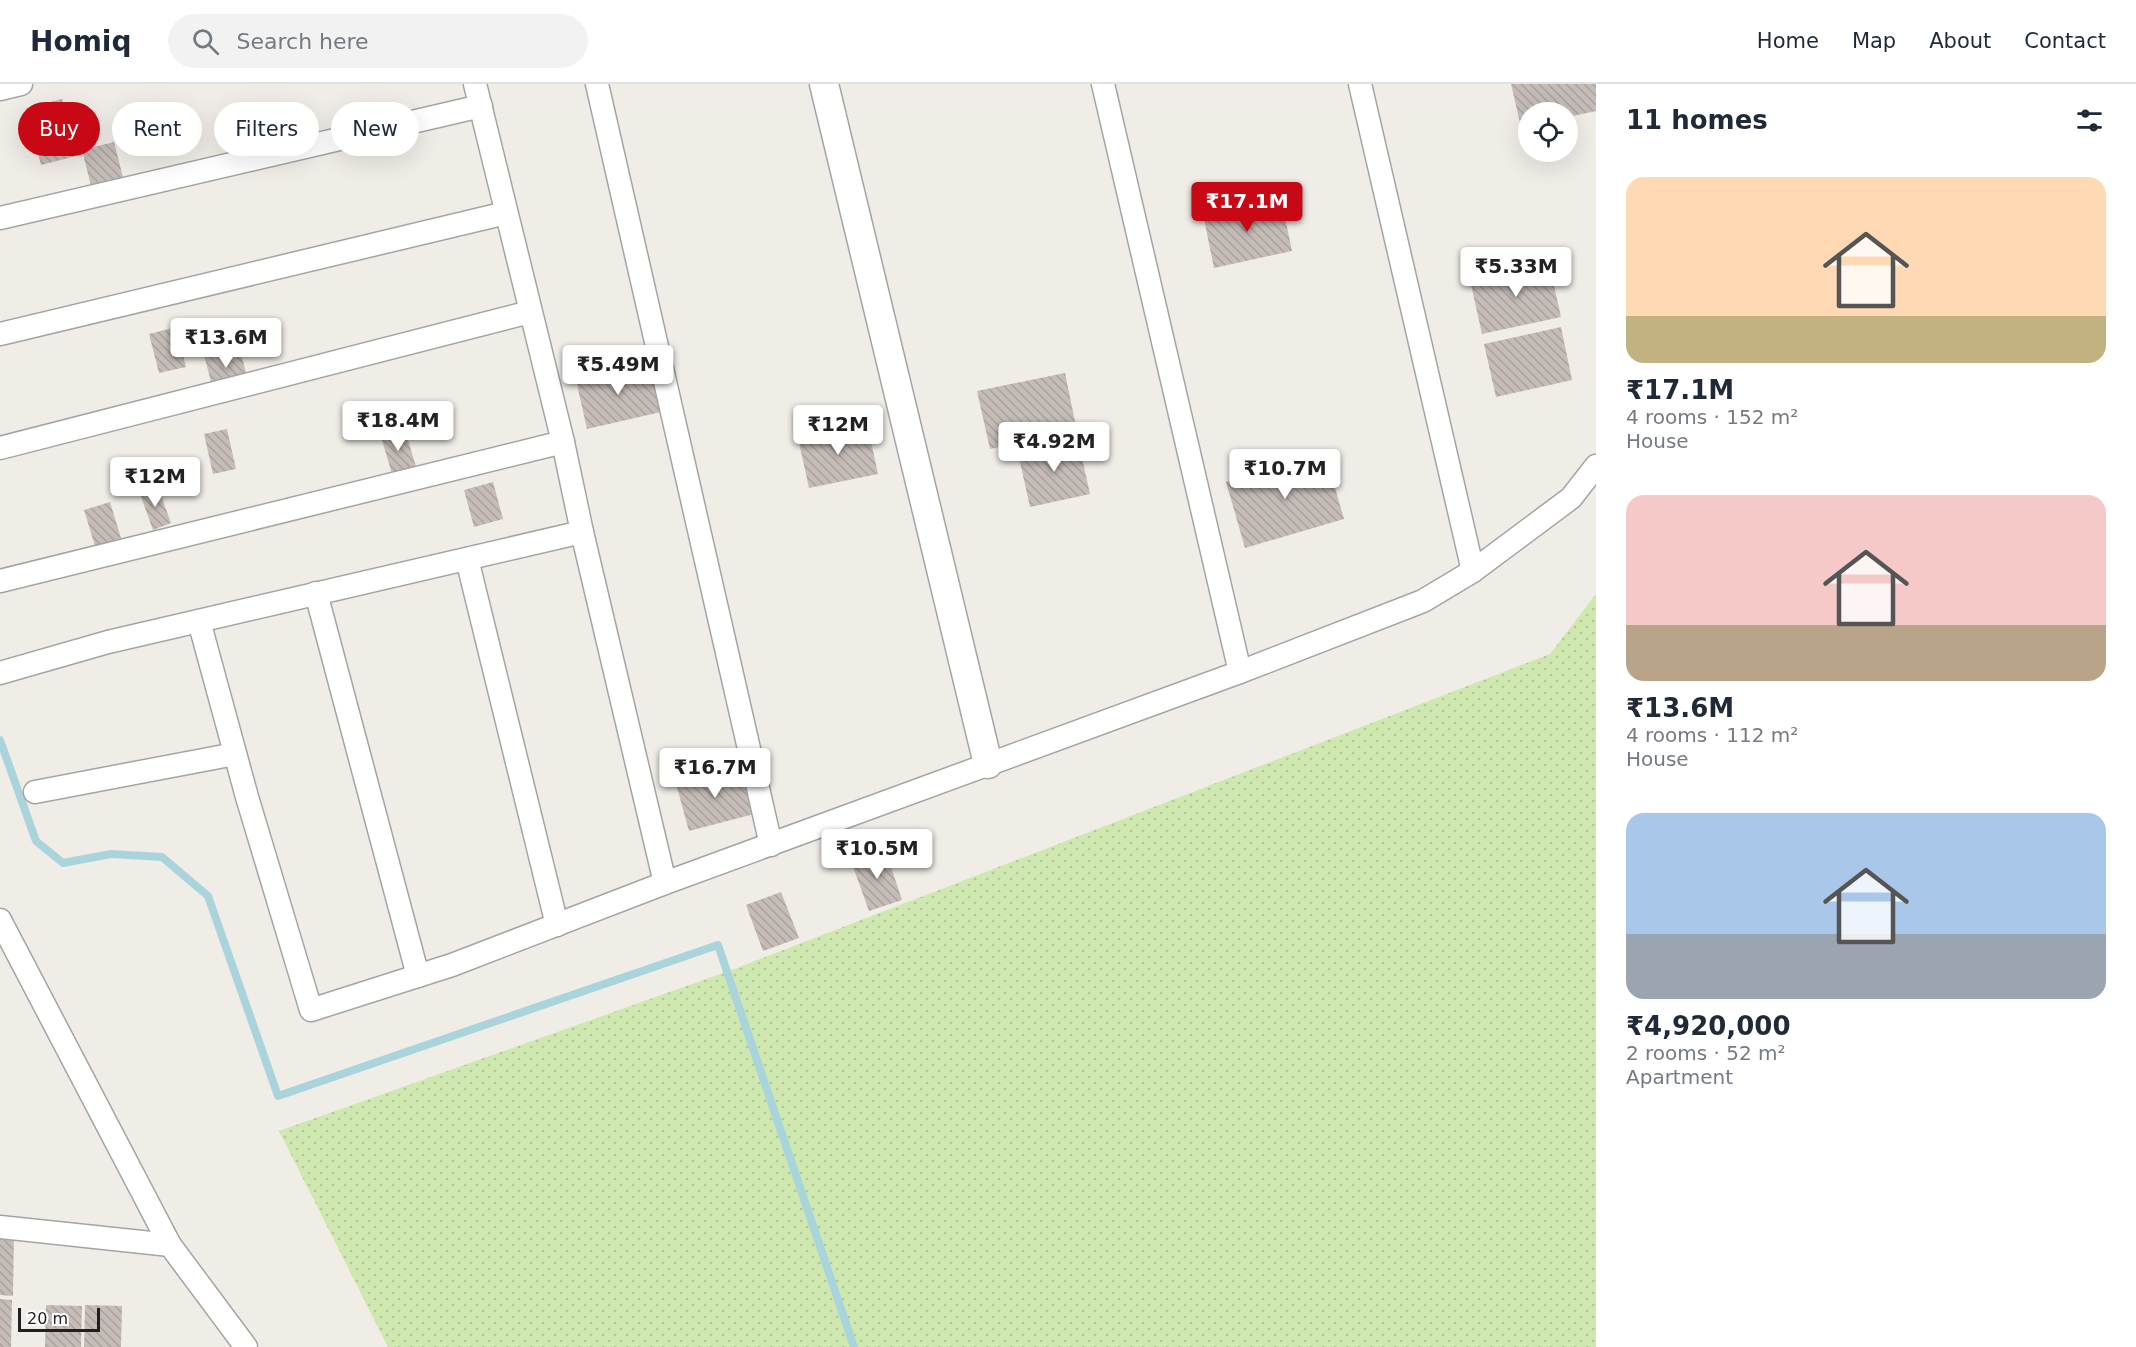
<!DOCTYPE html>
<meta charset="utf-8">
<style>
:root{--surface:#fff;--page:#f2f2f3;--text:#1f2937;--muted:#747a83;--line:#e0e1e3;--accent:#c80815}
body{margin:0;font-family:"DejaVu Sans",sans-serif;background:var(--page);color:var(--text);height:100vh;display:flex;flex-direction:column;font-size:22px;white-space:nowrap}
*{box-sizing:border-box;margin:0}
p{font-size:20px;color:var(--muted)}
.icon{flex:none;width:33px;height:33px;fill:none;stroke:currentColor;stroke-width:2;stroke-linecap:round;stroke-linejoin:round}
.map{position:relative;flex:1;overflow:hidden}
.panel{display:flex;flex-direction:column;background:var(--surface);width:540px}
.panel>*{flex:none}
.hud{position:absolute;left:18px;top:18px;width:570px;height:54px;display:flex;gap:12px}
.buttons{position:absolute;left:1518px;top:18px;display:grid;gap:12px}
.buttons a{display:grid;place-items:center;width:60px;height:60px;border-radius:50%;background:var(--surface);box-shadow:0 6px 24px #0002;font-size:30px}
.scale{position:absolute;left:18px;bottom:15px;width:82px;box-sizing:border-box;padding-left:6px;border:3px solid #202020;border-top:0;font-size:16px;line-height:21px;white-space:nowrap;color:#202020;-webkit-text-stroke:4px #fff;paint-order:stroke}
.price{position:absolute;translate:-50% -51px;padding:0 14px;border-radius:6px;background:#fff;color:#222;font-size:20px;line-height:39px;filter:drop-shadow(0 2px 3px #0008)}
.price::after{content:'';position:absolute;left:50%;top:36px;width:18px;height:14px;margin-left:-9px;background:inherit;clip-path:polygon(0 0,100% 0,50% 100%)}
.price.on{background:var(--accent);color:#fff}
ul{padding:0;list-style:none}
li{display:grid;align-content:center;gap:12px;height:318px;padding:0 30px}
li span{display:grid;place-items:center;height:186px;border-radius:18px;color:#555}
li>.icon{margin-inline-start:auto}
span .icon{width:108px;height:108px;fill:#fffc;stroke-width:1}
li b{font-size:26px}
h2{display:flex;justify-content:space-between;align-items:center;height:72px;padding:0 30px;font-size:26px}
.tag{padding:0 21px;border-radius:27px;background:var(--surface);box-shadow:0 6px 24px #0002;font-size:21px;line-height:54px}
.tag.on{background:var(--accent);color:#fff}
header{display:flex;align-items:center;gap:36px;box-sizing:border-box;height:84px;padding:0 30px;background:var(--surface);border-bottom:2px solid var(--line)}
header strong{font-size:28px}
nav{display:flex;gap:33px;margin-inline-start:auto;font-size:21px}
.search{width:420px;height:54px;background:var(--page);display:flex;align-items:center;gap:15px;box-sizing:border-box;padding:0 21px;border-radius:33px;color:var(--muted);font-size:22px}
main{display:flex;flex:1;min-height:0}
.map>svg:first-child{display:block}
.grass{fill:url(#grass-dots)}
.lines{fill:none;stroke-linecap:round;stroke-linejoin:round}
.stream{stroke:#aad4dc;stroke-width:8}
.building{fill:url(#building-back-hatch)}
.minor-casing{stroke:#a4a4a4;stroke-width:25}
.tertiary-casing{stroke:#a4a4a4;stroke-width:31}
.minor{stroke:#fff;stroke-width:22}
.tertiary{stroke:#fff;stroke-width:28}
</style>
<header>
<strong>Homiq</strong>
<div class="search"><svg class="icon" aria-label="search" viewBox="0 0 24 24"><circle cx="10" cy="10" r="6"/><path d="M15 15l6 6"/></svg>Search here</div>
<nav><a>Home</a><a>Map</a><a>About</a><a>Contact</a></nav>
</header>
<main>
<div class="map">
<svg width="1596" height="1263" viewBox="0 0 1596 1263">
<defs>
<pattern id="grass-dots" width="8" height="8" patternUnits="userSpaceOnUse" patternTransform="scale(1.5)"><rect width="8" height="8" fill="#cfe8b0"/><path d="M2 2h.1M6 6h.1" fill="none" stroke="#b1c797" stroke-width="1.8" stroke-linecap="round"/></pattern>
<pattern id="building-back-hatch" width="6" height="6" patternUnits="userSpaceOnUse" patternTransform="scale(1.5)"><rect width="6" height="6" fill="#c5bcb7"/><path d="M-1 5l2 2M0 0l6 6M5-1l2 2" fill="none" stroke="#a9a19d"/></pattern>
</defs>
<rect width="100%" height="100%" fill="#f0ede7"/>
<!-- grass -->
<polygon class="grass" points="1596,510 1596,1263 388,1263 279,1047 737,884 1550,570"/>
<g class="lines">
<!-- stream -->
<polyline class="stream" points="0,656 36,757 63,779 111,770 162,773 208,812 278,1012 718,861 854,1263"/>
</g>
<!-- building -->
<g class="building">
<polygon points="1511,0 1596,0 1596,27 1568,33 1568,28 1528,28 1528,42 1521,43"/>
<polygon points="62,15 76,72 41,81 26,24"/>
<polygon points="114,58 124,97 92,106 82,66"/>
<polygon points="1281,114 1292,167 1214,184 1203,130"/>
<polygon points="1549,179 1561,233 1482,250 1470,196"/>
<polygon points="176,243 186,283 159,289 149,250"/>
<polygon points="1561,243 1572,296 1496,313 1484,260"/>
<polygon points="239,262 249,300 214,309 204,271"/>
<polygon points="650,279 661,328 587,345 576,296"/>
<polygon points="1065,289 1077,347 990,365 977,307"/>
<polygon points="867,339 878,390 809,404 798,354"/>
<polygon points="227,345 236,385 213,390 204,350"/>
<polygon points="405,346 416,383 392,390 381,353"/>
<polygon points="1078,356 1090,410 1030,423 1018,369"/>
<polygon points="1325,369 1344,435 1245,464 1226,398"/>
<polygon points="493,398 503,435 474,443 464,406"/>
<polygon points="158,403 171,439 153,446 140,410"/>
<polygon points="110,418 121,454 95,462 84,426"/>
<polygon points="742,683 754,730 689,747 676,700"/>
<polygon points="885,765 902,816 869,827 851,777"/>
<polygon points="781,808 799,854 763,867 746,821"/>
<polygon points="0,1149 14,1149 13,1212 0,1211"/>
<polygon points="0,1215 12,1216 11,1263 0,1263"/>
<polygon points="46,1221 82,1222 81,1263 45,1263"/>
<polygon points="85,1221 122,1222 121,1263 84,1263"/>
</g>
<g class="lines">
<!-- minor casing -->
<g class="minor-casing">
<g id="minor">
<polyline points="475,0 563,358 582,448 665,799"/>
<polyline points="597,0 771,761"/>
<polyline points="1103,0 1240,588"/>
<polyline points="1360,0 1473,487"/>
<polyline points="0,5 21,0"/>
<polyline points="0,134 481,22"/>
<polyline points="0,250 506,129"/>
<polyline points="0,364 530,228"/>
<polyline points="467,475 557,841"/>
<polyline points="0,497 563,358"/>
<polyline points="316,509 418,892"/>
<polyline points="199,537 247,713 311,926 452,881 665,799 1240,588 1423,517 1473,487 1571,414 1596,382"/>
<polyline points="0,589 108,558 582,448"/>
<polyline points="35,708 235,670"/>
<polyline points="0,836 170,1161 246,1263"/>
<polyline points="0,1143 170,1161"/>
</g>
</g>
<!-- tertiary casing -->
<g class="tertiary-casing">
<polyline id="tertiary" points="824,0 988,680"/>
</g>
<!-- minor -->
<use href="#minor" class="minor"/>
<!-- tertiary -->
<use href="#tertiary" class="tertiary"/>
</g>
</svg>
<div class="buttons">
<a><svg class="icon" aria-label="locate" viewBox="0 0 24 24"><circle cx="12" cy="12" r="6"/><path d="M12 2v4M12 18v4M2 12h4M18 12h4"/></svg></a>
</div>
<div class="scale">20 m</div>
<b class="price on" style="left:1247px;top:149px">₹17.1M</b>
<b class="price" style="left:1516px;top:214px">₹5.33M</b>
<b class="price" style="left:226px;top:285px">₹13.6M</b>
<b class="price" style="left:618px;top:312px">₹5.49M</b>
<b class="price" style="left:398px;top:368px">₹18.4M</b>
<b class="price" style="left:838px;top:372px">₹12M</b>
<b class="price" style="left:1054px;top:389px">₹4.92M</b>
<b class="price" style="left:1285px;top:416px">₹10.7M</b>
<b class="price" style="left:155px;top:424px">₹12M</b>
<b class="price" style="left:715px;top:715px">₹16.7M</b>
<b class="price" style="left:877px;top:796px">₹10.5M</b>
<div class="hud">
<a class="tag on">Buy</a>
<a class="tag">Rent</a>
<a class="tag">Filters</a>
<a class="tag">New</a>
</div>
</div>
<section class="panel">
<h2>11 homes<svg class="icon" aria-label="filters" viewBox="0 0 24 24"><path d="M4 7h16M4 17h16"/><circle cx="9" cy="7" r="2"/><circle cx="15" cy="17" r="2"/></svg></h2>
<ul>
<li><span style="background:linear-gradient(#ffd9b3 75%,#c2b280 0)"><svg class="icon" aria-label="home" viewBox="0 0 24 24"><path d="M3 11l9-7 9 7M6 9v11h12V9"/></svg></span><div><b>₹17.1M</b><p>4 rooms · 152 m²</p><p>House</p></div></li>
<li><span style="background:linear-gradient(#f6c9c9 70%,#b9a48a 0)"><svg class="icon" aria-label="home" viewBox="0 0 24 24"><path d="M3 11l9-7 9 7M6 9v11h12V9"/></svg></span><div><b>₹13.6M</b><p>4 rooms · 112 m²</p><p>House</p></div></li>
<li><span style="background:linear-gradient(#a9c7e8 65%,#9aa5b1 0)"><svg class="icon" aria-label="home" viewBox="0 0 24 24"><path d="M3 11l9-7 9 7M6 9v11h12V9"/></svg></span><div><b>₹4,920,000</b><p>2 rooms · 52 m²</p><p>Apartment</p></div></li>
</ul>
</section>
</main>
